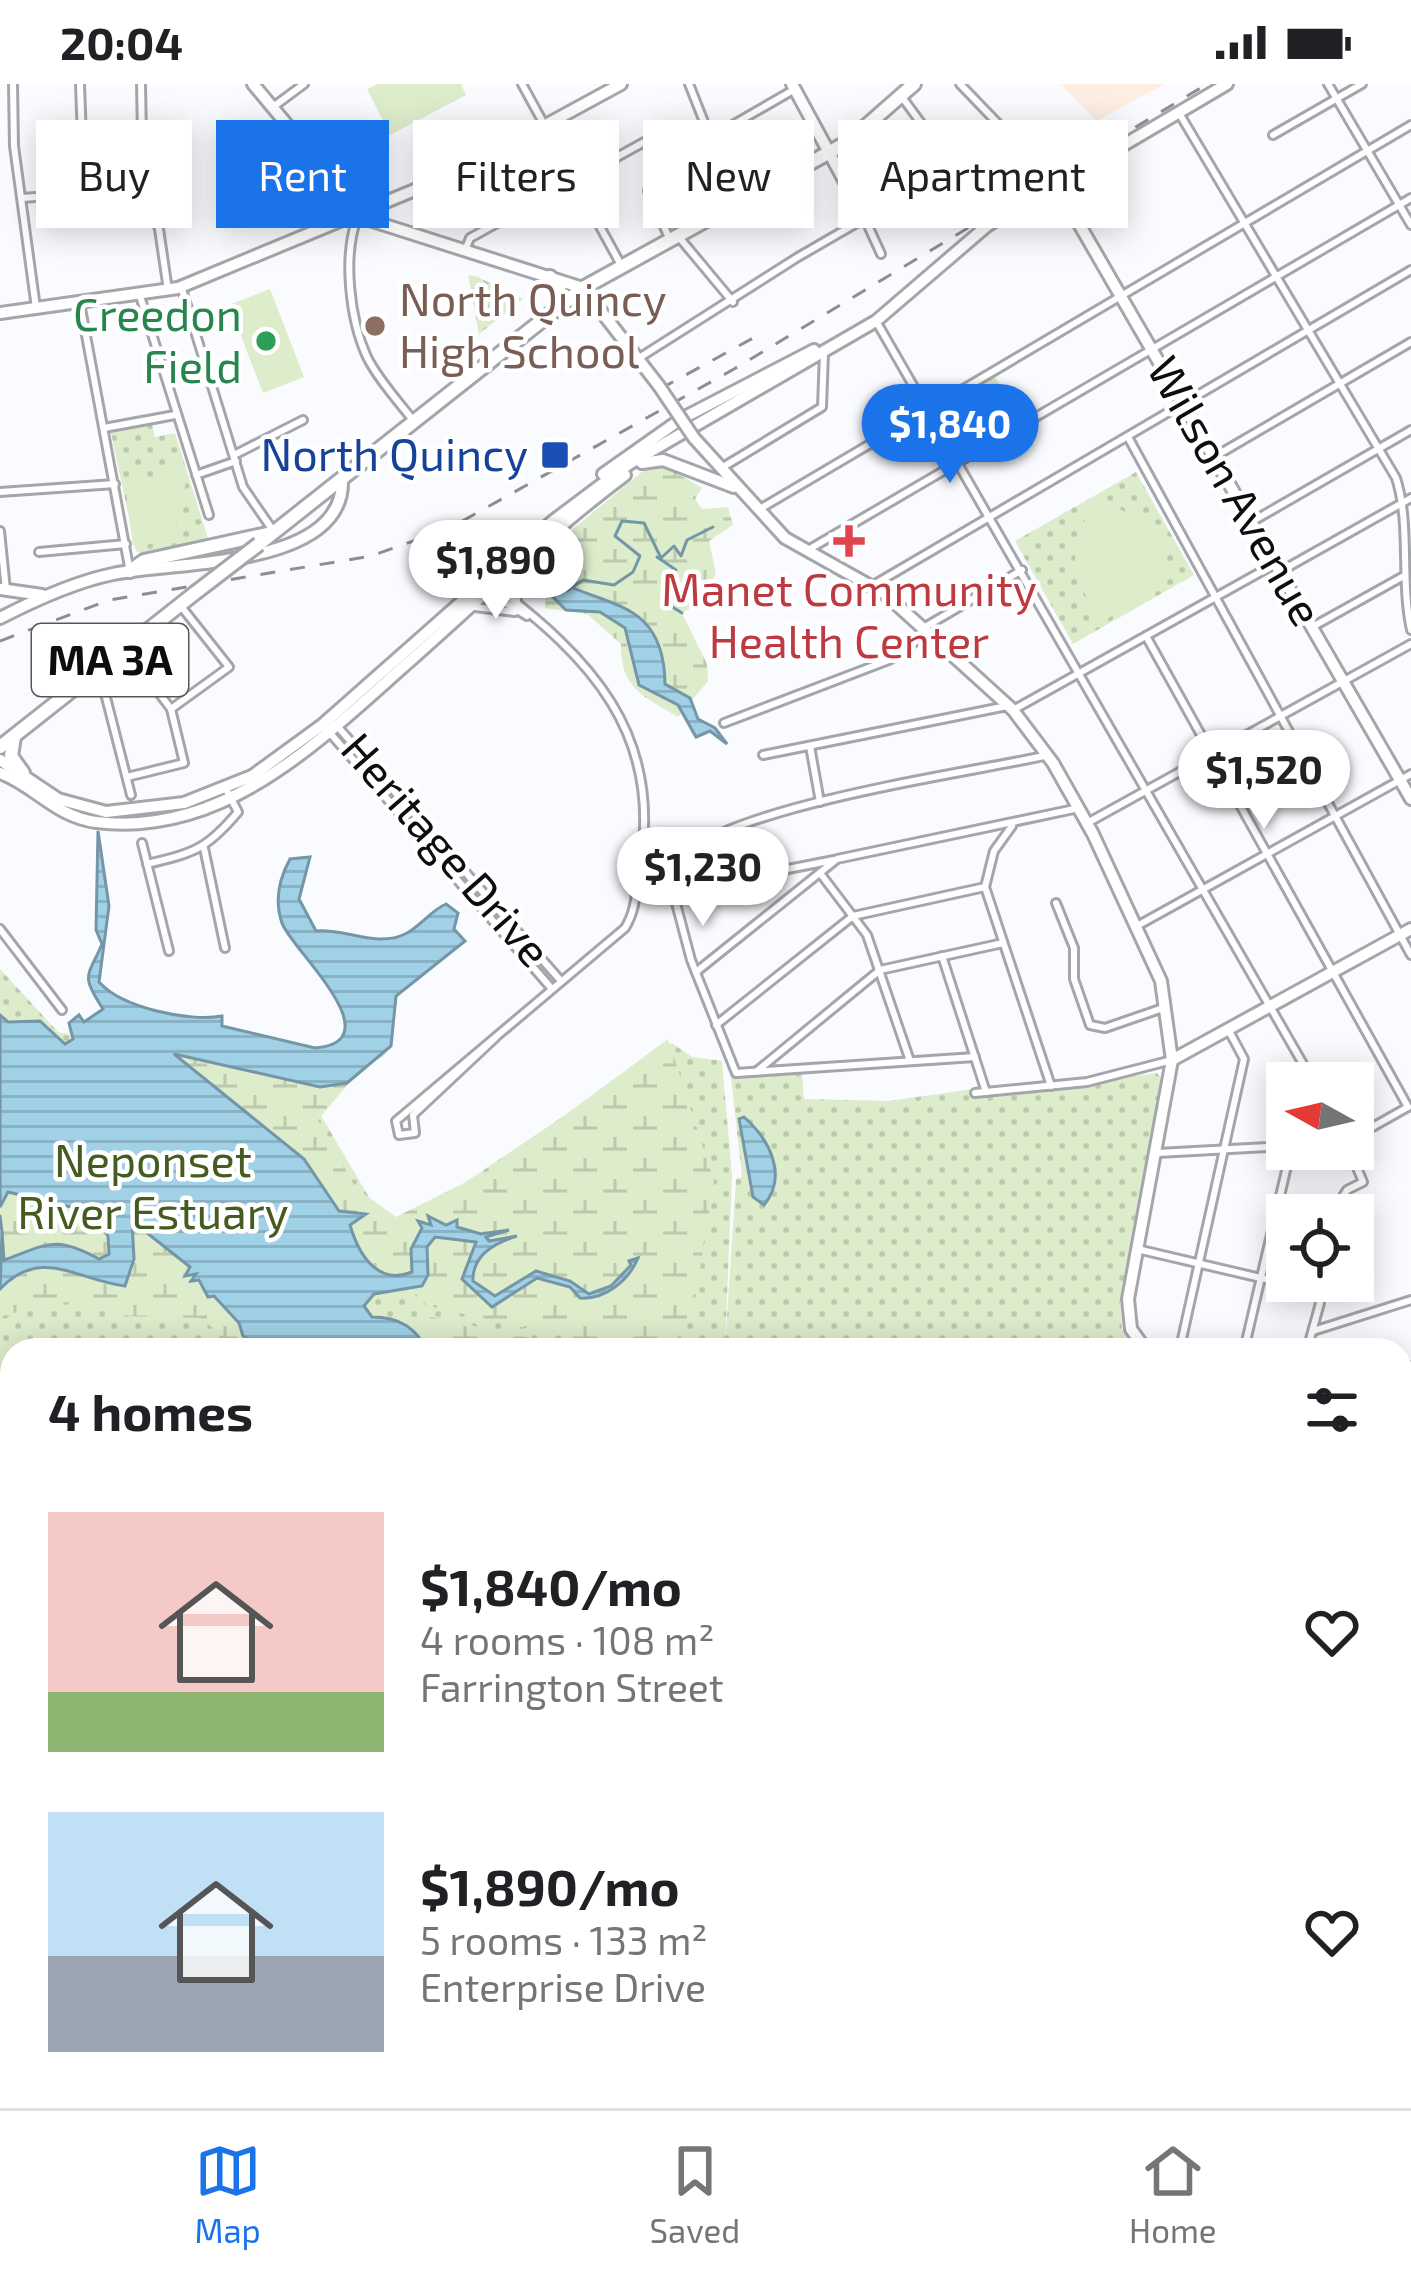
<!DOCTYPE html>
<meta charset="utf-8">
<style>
:root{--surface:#fff;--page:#f6f6f6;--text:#202124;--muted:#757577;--line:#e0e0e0;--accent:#1a73e8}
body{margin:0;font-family:"Exo 2",sans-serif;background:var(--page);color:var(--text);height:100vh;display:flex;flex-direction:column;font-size:45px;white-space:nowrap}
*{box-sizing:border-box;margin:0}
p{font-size:39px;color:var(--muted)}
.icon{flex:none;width:66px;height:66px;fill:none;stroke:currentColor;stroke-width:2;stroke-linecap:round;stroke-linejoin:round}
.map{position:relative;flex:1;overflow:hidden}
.panel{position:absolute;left:0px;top:1254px;width:1413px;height:771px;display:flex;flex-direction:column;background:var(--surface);border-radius:36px 36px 0 0;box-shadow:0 6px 30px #0003}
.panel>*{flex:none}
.hud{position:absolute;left:36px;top:36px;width:1341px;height:108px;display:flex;gap:24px}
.needle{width:78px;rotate:278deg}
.fabs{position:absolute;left:1266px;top:978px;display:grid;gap:24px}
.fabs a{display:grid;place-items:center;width:108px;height:108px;border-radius:0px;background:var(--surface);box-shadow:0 6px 30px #0003;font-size:60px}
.price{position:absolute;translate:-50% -102px;padding:0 27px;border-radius:42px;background:#fff;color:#222;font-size:39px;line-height:78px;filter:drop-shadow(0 3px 6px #0008)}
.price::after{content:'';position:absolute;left:50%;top:72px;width:36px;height:27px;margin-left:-18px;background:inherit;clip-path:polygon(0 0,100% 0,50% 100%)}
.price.on{background:var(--accent);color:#fff}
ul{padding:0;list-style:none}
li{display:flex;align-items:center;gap:36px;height:300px;padding:0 48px}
li span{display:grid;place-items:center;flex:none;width:336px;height:240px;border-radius:0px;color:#555}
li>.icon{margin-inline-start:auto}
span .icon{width:144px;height:144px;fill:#fffc;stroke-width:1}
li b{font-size:51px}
h2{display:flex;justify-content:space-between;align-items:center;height:144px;padding:0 48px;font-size:51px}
.chip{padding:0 42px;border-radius:0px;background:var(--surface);box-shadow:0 6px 30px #0003;font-size:42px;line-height:108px}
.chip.on{background:var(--accent);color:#fff}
.status{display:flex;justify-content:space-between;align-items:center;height:84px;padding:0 60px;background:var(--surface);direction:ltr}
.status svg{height:33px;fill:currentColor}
.dock{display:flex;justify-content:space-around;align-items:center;height:168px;border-top:3px solid var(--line);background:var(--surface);font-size:33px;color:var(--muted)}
.dock a{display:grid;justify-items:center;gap:6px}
.dock .on{color:var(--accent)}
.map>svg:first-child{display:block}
.commercial{fill:#fdeee1}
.grass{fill:url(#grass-dots)}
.wetland{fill:url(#wetland-marsh)}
.pitch{fill:#ddeccb}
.water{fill:url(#water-rules);stroke:#7496a6;stroke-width:3}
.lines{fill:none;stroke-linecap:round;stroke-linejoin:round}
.stream{stroke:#7496a6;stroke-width:3}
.street-casing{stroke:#a4a6ac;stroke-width:12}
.secondary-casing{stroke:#a4a6ac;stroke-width:16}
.primary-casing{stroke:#a4a6ac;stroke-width:18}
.highway-casing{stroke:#a4a6ac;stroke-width:21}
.street{stroke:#fff;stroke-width:6}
.secondary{stroke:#fff;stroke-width:10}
.primary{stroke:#fff;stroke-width:12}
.highway{stroke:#fff;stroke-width:15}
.rail{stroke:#8d8e91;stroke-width:3;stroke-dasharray:15 15;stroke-linecap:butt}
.secondary-bridge-casing{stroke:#a4a6ac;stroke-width:16;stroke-linecap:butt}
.primary-bridge-casing{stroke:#a4a6ac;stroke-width:18;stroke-linecap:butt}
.secondary-bridge{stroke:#fff;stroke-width:10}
.primary-bridge{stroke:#fff;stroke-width:12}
.education-dot{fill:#8d6e63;stroke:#fff;stroke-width:4.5}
.leisure-dot{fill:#2e9e5b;stroke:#fff;stroke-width:4.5}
.transit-dot{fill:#1a4fb4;stroke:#fff;stroke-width:4.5}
.health-dot{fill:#e0444e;stroke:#fff;stroke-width:4.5}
.labels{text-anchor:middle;stroke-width:9;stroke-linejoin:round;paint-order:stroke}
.shield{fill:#fff;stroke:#555657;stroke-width:3}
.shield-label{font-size:42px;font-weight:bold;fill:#0c0d0f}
.education-label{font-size:45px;fill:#785e54;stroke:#fff;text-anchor:start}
.leisure-label{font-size:45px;fill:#27864d;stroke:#fff;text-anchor:end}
.transit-label{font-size:45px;fill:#164399;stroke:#fff;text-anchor:end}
.street-label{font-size:45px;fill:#0c0d0f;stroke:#fff}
.health-label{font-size:45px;fill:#be3a42;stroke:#fff}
.park-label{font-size:45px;fill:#455c21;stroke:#fff}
</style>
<div class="status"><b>20:04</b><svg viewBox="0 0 49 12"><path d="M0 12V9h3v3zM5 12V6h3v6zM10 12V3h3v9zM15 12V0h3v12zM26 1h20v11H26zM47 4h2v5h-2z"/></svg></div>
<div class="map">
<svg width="1411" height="2024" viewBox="0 0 1411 2024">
<defs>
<pattern id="grass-dots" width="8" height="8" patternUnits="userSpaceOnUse" patternTransform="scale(3)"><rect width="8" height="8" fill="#ddeccb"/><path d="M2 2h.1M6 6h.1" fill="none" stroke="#bcc9ad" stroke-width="1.8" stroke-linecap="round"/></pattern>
<pattern id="wetland-marsh" width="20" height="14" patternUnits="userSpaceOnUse" patternTransform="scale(3)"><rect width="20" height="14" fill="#ddeccb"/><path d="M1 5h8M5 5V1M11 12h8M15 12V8" fill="none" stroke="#bcc9ad"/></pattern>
<pattern id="water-rules" width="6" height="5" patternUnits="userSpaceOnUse" patternTransform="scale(3)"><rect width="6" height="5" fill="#a0d1e7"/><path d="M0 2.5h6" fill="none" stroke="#89b2c5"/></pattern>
</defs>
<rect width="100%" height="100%" fill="#fafbff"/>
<!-- commercial -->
<polygon class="commercial" points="1061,0 1164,0 1097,37"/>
<!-- grass -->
<g class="grass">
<polygon points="468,191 476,192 523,215 479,250"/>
<polygon points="994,291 1006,312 949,345 937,324"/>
<polygon points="152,340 155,353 175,349 210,461 147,471 136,467 111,349"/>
<polygon points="1136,388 1194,491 1073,560 1015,457"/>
<polygon points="0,885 58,948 306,1006 390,1149 672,959 692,973 722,977 732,1092 725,1263 736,1095 742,1093 731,993 802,990 804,1015 889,1017 973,1005 975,1014 1157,989 1165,1001 1120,1216 1122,1245 1135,1266 12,1266 12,1445 0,1436"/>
</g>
<!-- wetland -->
<g class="wetland">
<path d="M663,381L702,404L695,415L702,425L728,423L733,441L709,457L716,490L702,517L682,529L707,580L708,597L678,633C643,612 620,604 621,560L587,530L545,524L546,508L525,485L649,382Z"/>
<path d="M98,747L109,822L99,898C123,924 188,938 222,932L221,942L315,964C396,956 290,864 282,839C274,816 279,795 290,775L310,773L299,815L316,847C345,844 376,864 405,850C420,843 430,827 446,820L458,829L454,845L465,857L396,912L391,962L383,973L363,982L318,1036L355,1103L396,1133L492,1085L668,955L714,1097L693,1229L670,1266H623L428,1222L409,1206L367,1212L366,1225L372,1233H389L415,1245L431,1233L588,1266H408L384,1246L68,945L79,931L84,938L103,925C79,890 88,893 102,860L96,846Z"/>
<polygon points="0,1094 137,1124 279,1266 241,1266 200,1234 127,1232 76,1217 23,1224 0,1238"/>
<polygon points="1401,1725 1411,1729 1411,1882 1401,1887"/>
<polygon points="733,2013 1186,2013 1185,2024 727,2024"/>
</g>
<!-- pitch -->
<g class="pitch">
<polygon points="378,0 461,0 466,11 390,51 367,5"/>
<polygon points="270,205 304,293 263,309 229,221"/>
<path d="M184,385C190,420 176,466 133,461L125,399Z"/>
<path d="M1103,414L1166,455C1173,500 1142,514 1107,535C1066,503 1064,449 1103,414Z"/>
</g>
<!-- water -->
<g class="water">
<path d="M532,478C584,529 664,501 665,600L690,614L698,635L715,644L727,660L710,647L696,653L678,621L639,601L625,544L600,528L566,526L525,485Z"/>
<path d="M98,747L109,822L99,898C122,924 189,938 222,932V942L315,964C396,957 289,863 282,839C274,816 279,795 290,775L310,773L299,815L316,847C345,844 376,864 405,850C420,843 430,827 446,820L458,829L454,845L465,857L396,912L391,962L347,999L320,1003L174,970L304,1075L339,1127L366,1130L350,1141C360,1175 380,1201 412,1188L411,1165L422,1144L418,1137L431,1141L428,1132L446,1141L457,1136V1143L481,1150L509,1146L486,1153L489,1157L517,1152C494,1159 472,1172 473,1197L495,1212L536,1187L570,1197L589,1210L611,1202L631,1181L629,1177L638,1174C629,1196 605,1216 580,1214L570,1203L537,1194L492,1223L462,1195L476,1158L435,1153L427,1163L428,1191L422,1202L374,1210L364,1222L372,1233C397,1233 416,1242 426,1266H266L243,1252L239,1239L214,1212L208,1213L199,1196L191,1197L196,1190L185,1192L190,1183L132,1137L134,1175L125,1202C77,1196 41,1162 0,1205L2,1148L4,1176C48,1160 55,1151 99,1175L109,1170L108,1152L93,1131L85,1132L84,1126L8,1108L0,1123V931L8,938L40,937L65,960L73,955L69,939L79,931L84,938L103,925C80,890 88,893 102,860L96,846Z"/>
<path d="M744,1033C770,1056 788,1092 764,1121L753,1113L739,1035Z"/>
<polygon points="525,2013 805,2013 805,2024 519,2024"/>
</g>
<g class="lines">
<!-- stream -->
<g class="stream">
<polyline points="657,473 676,486 663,505 663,517 682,529"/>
<polyline points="567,507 583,496 614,501 633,488 640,472 615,452 622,437 644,439 661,474 674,462 681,472 687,456 713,443"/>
<polyline points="0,1132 2,1148"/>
</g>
<!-- street casing -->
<g class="street-casing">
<g id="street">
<polyline points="13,0 14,62 36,224"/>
<polyline points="80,0 84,111"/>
<polyline points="141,0 143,105 159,145 168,206"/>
<polyline points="522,0 621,181"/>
<polyline points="689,0 736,119"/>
<polyline points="960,0 1031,74"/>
<polyline points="1328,0 1411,141"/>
<polyline points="902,13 953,83"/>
<polyline points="273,23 304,0"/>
<path d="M1179,29L1396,394C1411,441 1400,495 1411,546"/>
<polyline points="1273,51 1362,0"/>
<polyline points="710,54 795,5"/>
<polyline points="648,107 670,156"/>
<polyline points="22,114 143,105"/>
<path d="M358,132C342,171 350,236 367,273C378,295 397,316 412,335"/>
<polyline points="865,135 881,170"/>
<polyline points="678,152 733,218"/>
<polyline points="466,164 470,154 666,46"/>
<polyline points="181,202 243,403 274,448"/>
<polyline points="140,212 209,431"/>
<polyline points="80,219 129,483"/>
<polyline points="876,237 1314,999"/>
<polyline points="639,274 798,173 1009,51"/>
<polyline points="104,344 175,331"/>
<polyline points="1128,353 1411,871"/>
<polyline points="234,371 303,336"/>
<polyline points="1214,373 1411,258"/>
<polyline points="723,383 822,323 824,269"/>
<polyline points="196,391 236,377"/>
<polyline points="0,408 115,400"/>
<polyline points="758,426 1411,41"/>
<polyline points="1253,437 1411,346"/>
<polyline points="0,447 6,506"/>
<polyline points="808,466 1411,114"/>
<polyline points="39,468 126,460"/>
<polyline points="517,483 512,500 517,516"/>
<polyline points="1281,487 1411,414"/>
<path d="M492,500C590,573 663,650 640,782C636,803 637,825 625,844L396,1037L399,1051L415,1049L413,1031L496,953"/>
<polyline points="870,503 1411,186"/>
<polyline points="487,508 527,532"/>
<polyline points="475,523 515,528"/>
<polyline points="1314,542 1402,493"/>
<polyline points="925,543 1022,486"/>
<polyline points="1146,552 1408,1023"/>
<polyline points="125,564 171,625 184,679 127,693"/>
<polyline points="99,586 131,711"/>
<polyline points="171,625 229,583 180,521"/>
<polyline points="1013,626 1273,481"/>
<polyline points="724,639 889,576 926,550"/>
<polyline points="338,643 561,897"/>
<polyline points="330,649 552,905"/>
<polyline points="810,662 820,718"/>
<polyline points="763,671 1007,622"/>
<polyline points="1089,738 1411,560"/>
<polyline points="1012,742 994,767 985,803 1051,1002"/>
<polyline points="142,759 169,867"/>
<polyline points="204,764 225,864"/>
<path d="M147,780C194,769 207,765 238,728L226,705"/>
<polyline points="820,789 867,851 910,977"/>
<polyline points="670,808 834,776"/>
<polyline points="1056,819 1074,864 1074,895 1090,941 1105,944 1163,924"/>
<polyline points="1137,842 1411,690"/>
<polyline points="0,845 62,926"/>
<polyline points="942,872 986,1008"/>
<polyline points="696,888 837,775 1079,724"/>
<polyline points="716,941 853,832 985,803"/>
<path d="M975,973L736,989L691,876L668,789C694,725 977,688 1048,671"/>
<polyline points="757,987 880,886 1003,859"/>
<polyline points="975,1009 1087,998 1172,976"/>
<polyline points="1353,1054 1408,1023"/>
<polyline points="1158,1069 1287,1062"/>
<polyline points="1331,1131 1347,1106 1363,1098 1349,1065"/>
<polyline points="1137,1165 1316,1207 1320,1219 1307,1266"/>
<polyline points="1313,1247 1411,1216"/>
<polyline points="1182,1255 1244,975 1229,947"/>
<polyline points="1244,1266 1291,1065"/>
<polyline points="1401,1285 1411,1282"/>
<polyline points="0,1391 12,1393"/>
<polyline points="1401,1392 1411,1391"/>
<polyline points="0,1406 12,1404"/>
<polyline points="1401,1453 1411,1451"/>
<polyline points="1401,1572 1411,1568"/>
<polyline points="1401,1645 1411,1642"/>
<polyline points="0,1731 12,1770"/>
<polyline points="0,1788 12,1786"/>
<polyline points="0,1837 12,1835"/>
<polyline points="0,1890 12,1888"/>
<polyline points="1401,1935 1411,1930"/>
<polyline points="0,1949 12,1947"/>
<polyline points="1341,2021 1343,2013"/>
</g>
</g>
<!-- secondary casing -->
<g class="secondary-casing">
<g id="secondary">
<polyline points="253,0 366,135 583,204 659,302"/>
<polyline points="792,0 865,135"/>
<polyline points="1056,100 1411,715"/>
<polyline points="0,229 178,204 463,86 621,0"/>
<polyline points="694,354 785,454 885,510 1013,626 1053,679 1093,750 1161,897 1172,976 1128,1215 1131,1245 1146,1266"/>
<polyline points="642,379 663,376 734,403"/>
<polyline points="603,390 681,335 814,266"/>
<polyline points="0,505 42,511"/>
<path d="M0,534C35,516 74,498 113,490C174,477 346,485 342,395"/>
<polyline points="0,676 58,715 106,728 184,719 252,692 322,641 553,437 629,380 876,237 988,141 1227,0"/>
<path d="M0,689C35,702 56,733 96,738C226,754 322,654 411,576C481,514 550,447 625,391"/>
<polyline points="1172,976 1411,845"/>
<polyline points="1401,1341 1411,1346"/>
<polyline points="1401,1520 1411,1518"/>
</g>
</g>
<!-- primary casing -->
<g class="primary-casing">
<g id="primary">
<polyline points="550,193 559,204 561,222"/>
<polyline points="259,460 583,204 848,58 914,0"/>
<polyline points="130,487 144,477 267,450"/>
<polyline points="14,653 11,672 23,689"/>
<polyline points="0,663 195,509"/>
</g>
</g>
<!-- highway casing -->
<g class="highway-casing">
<g id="highway">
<polyline points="0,1457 12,1466"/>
<polyline points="0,1471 12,1480"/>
<polyline points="1401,1609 1411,1606"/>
<polyline points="1401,1621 1411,1618"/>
<polyline points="0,2006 12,2005"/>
</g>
</g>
<!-- street -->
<use href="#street" class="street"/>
<!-- secondary -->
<use href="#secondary" class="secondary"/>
<!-- primary -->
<use href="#primary" class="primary"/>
<!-- highway -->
<use href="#highway" class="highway"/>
<!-- rail -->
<g class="rail">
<polyline points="660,305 755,253"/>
<polyline points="0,557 109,516 371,472 450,444 734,285 1207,0"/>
</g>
<!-- secondary-bridge casing -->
<g class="secondary-bridge-casing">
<polyline id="secondary-bridge" points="659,302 694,354"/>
</g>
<!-- primary-bridge casing -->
<g class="primary-bridge-casing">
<polyline id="primary-bridge" points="195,509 259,460"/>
</g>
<!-- secondary-bridge -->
<use href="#secondary-bridge" class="secondary-bridge"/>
<!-- primary-bridge -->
<use href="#primary-bridge" class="primary-bridge"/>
</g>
<!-- markers -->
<circle class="education-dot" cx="375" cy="242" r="12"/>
<circle class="leisure-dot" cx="266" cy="257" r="12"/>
<rect class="transit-dot" x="540" y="356" width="30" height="30" rx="6"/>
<path class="health-dot" d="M843 439h12v12h12v12h-12v12h-12v-12h-12v-12h12z"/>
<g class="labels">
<!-- shield labels -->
<rect class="shield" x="32" y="540" width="156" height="72" rx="9"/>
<g class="shield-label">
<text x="110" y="591">MA 3A</text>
</g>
<!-- education labels -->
<g class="education-label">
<text x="399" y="232">North Quincy<tspan x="399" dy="52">High School</tspan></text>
</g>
<!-- leisure labels -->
<g class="leisure-label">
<text x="242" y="247">Creedon<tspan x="242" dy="52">Field</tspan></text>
</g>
<!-- transit labels -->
<g class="transit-label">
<text x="528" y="387">North Quincy</text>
</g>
<!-- street labels -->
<g class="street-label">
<text transform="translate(1235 407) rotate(60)" y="16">Wilson Avenue</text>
<text transform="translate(446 766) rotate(49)" y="16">Heritage Drive</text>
</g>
<!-- health labels -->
<g class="health-label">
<text x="849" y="522">Manet Community<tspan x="849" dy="52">Health Center</tspan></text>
</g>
<!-- park labels -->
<g class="park-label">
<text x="153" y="1093">Neponset<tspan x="153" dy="52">River Estuary</tspan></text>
</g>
</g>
</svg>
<div class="fabs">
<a><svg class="needle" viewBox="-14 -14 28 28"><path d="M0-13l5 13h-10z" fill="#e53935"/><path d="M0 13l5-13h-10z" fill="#757577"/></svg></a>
<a><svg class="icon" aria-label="locate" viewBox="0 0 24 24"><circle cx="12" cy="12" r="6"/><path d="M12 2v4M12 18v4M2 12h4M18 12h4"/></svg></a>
</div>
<b class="price on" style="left:950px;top:402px">$1,840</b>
<b class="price" style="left:496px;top:538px">$1,890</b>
<b class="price" style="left:1264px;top:748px">$1,520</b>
<b class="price" style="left:703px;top:845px">$1,230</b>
<div class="hud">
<a class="chip">Buy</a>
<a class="chip on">Rent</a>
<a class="chip">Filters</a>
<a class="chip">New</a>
<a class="chip">Apartment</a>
</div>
<section class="panel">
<h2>4 homes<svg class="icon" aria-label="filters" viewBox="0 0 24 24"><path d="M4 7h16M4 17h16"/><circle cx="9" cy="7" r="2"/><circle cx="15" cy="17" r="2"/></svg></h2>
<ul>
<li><span style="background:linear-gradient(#f6c9c9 75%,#8fb573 0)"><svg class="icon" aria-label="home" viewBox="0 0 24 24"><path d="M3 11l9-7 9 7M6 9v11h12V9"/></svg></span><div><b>$1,840/mo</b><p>4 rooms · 108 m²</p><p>Farrington Street</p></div><svg class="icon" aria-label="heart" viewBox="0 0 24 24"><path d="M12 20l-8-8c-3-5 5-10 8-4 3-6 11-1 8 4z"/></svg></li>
<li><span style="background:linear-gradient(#bfe0f5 60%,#9aa5b1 0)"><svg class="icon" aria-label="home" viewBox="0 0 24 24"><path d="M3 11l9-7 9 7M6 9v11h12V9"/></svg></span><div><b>$1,890/mo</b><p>5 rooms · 133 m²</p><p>Enterprise Drive</p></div><svg class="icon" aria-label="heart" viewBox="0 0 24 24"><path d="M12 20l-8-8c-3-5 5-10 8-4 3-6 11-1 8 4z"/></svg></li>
</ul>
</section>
</div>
<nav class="dock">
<a class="on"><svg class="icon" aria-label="map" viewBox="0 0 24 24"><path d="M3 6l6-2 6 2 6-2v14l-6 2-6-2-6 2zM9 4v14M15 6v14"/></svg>Map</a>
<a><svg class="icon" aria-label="saved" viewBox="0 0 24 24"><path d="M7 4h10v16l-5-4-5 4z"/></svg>Saved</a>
<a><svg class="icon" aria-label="home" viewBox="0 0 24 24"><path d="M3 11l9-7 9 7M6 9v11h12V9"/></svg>Home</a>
</nav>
